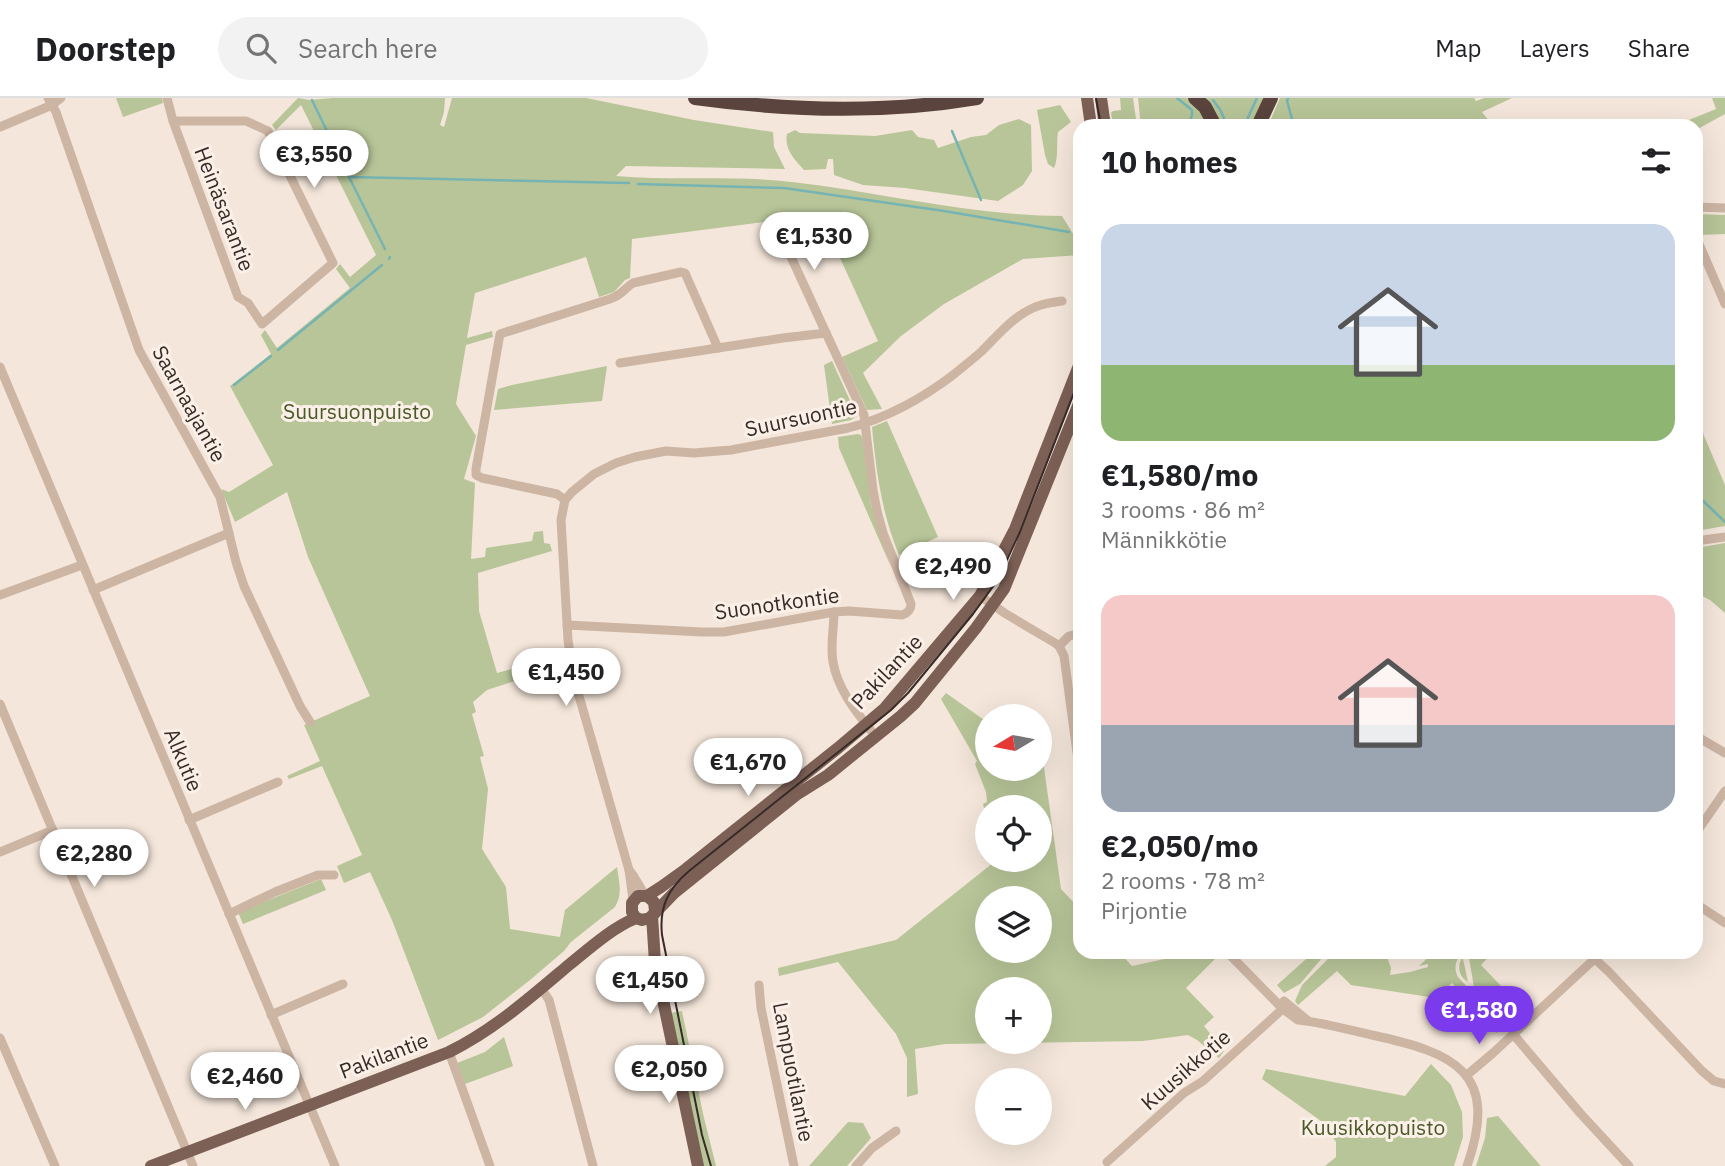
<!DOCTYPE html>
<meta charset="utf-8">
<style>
:root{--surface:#fff;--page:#f2f2f2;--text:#202124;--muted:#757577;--line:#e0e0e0;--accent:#7c3aed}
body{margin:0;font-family:"IBM Plex Sans",sans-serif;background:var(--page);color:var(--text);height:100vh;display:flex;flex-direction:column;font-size:26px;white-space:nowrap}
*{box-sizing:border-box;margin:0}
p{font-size:23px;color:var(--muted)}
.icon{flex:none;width:38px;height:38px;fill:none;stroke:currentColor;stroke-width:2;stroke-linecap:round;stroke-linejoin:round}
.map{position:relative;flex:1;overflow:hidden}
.sheet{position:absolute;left:1073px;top:21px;width:630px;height:840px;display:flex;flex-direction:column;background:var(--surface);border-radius:21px;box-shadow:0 7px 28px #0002}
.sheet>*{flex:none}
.needle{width:46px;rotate:260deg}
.fabs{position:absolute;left:975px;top:606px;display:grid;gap:14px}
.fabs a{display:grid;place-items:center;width:77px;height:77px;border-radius:50%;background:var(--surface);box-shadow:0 7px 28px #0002;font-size:35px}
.price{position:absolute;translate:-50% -60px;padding:0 16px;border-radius:24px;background:#fff;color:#222;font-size:23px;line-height:46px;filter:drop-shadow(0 2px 4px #0008)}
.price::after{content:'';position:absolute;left:50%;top:42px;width:21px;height:16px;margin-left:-10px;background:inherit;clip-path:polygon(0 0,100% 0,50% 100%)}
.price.active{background:var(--accent);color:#fff}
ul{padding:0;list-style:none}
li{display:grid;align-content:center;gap:14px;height:371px;padding:0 28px}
li span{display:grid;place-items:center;height:217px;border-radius:21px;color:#555}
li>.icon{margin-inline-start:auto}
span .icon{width:126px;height:126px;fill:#fffc;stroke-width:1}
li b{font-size:30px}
h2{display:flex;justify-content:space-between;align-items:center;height:84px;padding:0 28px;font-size:30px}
header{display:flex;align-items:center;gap:42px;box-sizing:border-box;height:98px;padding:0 35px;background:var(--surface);border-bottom:2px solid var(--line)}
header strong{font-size:33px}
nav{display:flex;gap:38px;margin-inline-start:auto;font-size:24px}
.search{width:490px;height:63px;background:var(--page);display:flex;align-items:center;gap:18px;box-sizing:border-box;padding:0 24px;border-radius:38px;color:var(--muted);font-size:26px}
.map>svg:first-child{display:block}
.green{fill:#b8c598;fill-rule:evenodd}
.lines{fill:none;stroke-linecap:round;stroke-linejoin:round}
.stream{stroke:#76b4b3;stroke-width:2.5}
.minor{stroke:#cdb5a4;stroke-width:9}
.major{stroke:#7c6056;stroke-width:12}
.highway{stroke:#5a443d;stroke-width:14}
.tram{stroke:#382b27;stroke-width:2}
.labels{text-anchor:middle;stroke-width:6;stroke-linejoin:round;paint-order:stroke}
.street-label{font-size:21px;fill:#382b27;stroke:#fbf0e7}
.park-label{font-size:21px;fill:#4a5928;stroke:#fbf0e7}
</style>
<header>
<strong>Doorstep</strong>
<div class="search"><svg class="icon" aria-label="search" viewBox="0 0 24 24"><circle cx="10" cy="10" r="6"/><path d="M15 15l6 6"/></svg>Search here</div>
<nav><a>Map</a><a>Layers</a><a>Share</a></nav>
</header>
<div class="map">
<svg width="1725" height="1068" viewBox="0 0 1725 1068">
<rect width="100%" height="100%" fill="#f4e6da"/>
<!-- green -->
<g class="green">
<polygon points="116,0 162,0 163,5 123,19"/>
<path d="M298,0L309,2L332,0H445L444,14L440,27L444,29L452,0H586L694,22L773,34L774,49L785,71L626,68L616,78C674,83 734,77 792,84C881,94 972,118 1062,118L1080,147V157L1023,161L944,206L901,238L863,275L882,311L867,312L842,259L878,243L819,114L779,122L632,141L630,180L625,182L614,194L599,199L586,159L475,195L467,240L492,233L493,239L466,247L456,306L476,338L464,381L475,385L471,461L485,459L486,450L532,443L534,434L543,433L544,445L550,446L552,453L478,475L479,513L497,575L531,566L533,577L487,592L473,604L476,614L472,616L484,658L480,659L488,691L482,751L506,789L510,831L560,839L565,812L617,769C619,784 623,796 615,809L571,844L564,853L530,882L483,919L438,942L392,822L370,774L344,785L337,768L362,757L322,668L289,681L287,678L320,663L304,627L370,598L308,459L287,394L235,424L221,391L229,394L273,367L230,288L271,256L261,237L265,232L277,250L350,190L336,171L340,166L350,179L376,157L301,7L276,32L272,27Z"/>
<polygon points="1120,0 1133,0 1137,28 1113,28 1111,15 1113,13 1121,12"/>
<polygon points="1138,0 1187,0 1199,10 1210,28 1141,28"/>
<polygon points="1199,0 1266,0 1253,28 1219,28"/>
<polygon points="1280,0 1474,0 1476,3 1484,0 1512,0 1482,14 1493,28 1268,28"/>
<polygon points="1712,0 1725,0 1725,16 1696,32 1696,28 1674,28 1716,11"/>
<path d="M1060,7L1071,24L1058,34C1056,46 1059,59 1054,70L1048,66L1045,57L1037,12Z"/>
<path d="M1019,21L1031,27L1032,73L1023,87L998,103L905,90L863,87L834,77L833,61H828L826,71L804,72C794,61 784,51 787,36L795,32L800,35L875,38L912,32L918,39L934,42L938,50L971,39L986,37L999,27Z"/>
<polygon points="1696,116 1725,117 1725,136 1699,137 1696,127"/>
<polygon points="832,263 857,318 851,322 832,326 824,267"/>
<polygon points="607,268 602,303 494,312 498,291 512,287"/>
<polygon points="1696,319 1725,387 1725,428 1696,433"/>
<path d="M887,323L938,439L899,457C882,416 876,373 872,329Z"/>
<polygon points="858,336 861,337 863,342 871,407 891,469 839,350 838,339"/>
<polygon points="1725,445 1725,515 1710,502 1696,495 1696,450"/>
<path d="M946,595L987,624V670H1040V632L1041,631L1044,640L1040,641L1061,791L1080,811V854H1119L1132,868L1197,854H1214L1218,858L1186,890L1214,919L1204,928L1224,953L1219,960L1197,942L1188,937L1143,943L945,946L915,951L918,996L907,999V960L896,936L838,864L779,878L778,870L896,842L998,761H1040V709H1003L1001,705L984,710L983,706L987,704L986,694L975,666L977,663L941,601ZM987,800H1040V852H987ZM987,891H1040V943H987Z"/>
<polygon points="321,781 326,792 243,826 238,814"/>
<polygon points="1314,854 1327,854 1300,886 1284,895 1277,887"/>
<path d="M1335,854H1385L1391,870L1390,877L1410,874L1428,869V866L1419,868L1434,854H1462C1456,862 1453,869 1458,879L1503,928L1497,935L1452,885L1436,900L1351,887L1337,873L1298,907L1295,903L1302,887Z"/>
<path d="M1467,854H1493L1481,867L1523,911L1508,926L1474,889L1469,860L1463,861L1468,884C1456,877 1457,863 1467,854Z"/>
<polygon points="682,913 704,1020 716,1068 702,1068 670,915"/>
<polygon points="504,939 513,968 465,986 457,965 485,954"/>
<polygon points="1431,966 1451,987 1462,1014 1463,1039 1454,1068 1325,1068 1336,1059 1336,1044 1321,1023 1262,981 1266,971 1405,998"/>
<polygon points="1498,1018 1539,1066 1541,1068 1476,1068 1485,1040 1487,1020"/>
<polygon points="848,1024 863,1025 871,1040 847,1068 809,1068"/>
</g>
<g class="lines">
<!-- stream -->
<g class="stream">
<polyline points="1177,0 1192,12 1192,17 1188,28"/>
<polyline points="1288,0 1287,3 1294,28"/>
<polyline points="312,2 349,79 629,85"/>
<polyline points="1213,2 1221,13 1227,28"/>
<polyline points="1244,28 1257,0"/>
<polyline points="952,33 981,102"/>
<polyline points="349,79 385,151"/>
<polyline points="638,86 784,90 944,113 1069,134"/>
<polyline points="389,161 390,159"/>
<polyline points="278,252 382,167"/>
<polyline points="234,287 271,258"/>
<polyline points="1696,396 1725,424"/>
</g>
<!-- minor -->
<g class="minor">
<polyline points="48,0 56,14 139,252 220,399 236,464 244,488 300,608 310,624"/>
<polyline points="167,0 173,23 238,199 248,205 262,226 333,165 268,33 246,23 173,23"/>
<polyline points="0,29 52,7 61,0"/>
<polyline points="1696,109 1725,110"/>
<polyline points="775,124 826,235"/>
<polyline points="1696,139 1725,206"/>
<polyline points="620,265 718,250"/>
<polyline points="0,269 335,1068"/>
<path d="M565,402L557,396L482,380L476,377V371L500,236L610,201C624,196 623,191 633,185L681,174L685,175L718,250L783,240L826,235L864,317L873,392L877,413L883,435L911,506C911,512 908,515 902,517L849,513L834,514L724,534H702L567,527"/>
<polyline points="1696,443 1725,439"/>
<polyline points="93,492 229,435"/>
<polyline points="0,497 82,467"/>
<polyline points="980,498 1006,516 1055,545 1059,548 1064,558 1080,677"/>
<path d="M834,514C834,530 830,548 833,564C838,593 858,616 876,639"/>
<polyline points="1059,548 1069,538 1080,535"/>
<polyline points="0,606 193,1068"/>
<polyline points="1696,638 1725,655"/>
<polyline points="189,722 278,684"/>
<polyline points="1696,735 1725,693"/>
<polyline points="0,754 53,732"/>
<polyline points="629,772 633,777 645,797"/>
<path d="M633,802L629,772L573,577L568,542L561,422L565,402L572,394L594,376L616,365L635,359L666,353L694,355L731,352L848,330C885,321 923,300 953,277C963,269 973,261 982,253C999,236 1017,214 1041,207C1047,205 1055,204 1062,203"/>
<polyline points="1696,806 1725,825"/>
<polyline points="229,816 275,794 318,777 334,777"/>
<path d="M1227,854L1283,911L1298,922C1321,924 1349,932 1372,937C1455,955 1500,974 1467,1068"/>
<polyline points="1595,861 1609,874 1702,973 1714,983 1725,986"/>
<polyline points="759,887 761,910 794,1068"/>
<polyline points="541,890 549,902 593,1068"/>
<polyline points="1284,903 1307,922"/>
<polyline points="271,917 343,886"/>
<polyline points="1513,936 1580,1015 1629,1068"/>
<polyline points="0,940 55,1068"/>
<polyline points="449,954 490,1068"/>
<polyline points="1467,977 1493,955 1602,854"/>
<polyline points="1107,1064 1184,995 1203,983 1287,907"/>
<polyline points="856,1068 872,1050 896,1033"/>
</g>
<!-- major -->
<g class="major">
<polyline points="1087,0 1091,28"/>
<polyline points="1101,0 1105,28"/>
<polyline points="647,798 661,789 686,771 838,650 885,610 980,498 1015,431 1080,265"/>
<polyline points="655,813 654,804 647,798 638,798 632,805 632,814 636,820 642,822 650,820 674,795 796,697 828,677 901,618 915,605 976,530 1004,491 1080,303"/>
<polyline points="652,818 655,864 698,1068"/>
<path d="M151,1068L449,954C494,932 532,898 570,866C591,849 612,830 636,820"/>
</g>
<!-- highway -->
<g class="highway">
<path d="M695,0C789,13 883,16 977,0"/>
<polyline points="1195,0 1205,9 1215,28"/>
<polyline points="1258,28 1271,0"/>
</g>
<!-- tram -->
<g class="tram">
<polyline points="1096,0 1101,28"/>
<path d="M711,1068L702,1037L662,837C659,809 668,791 689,773L891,612L908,595L973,516L997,483L1020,434L1080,279"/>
</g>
</g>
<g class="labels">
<!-- street labels -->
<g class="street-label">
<text transform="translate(224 111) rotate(69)" y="7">Heinäsarantie</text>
<text transform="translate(189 306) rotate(61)" y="7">Saarnaajantie</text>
<text transform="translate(801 320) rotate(-12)" y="7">Suursuontie</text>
<text transform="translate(777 506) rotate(-8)" y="7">Suonotkontie</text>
<text transform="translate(887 574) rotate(-47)" y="7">Pakilantie</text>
<text transform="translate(183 662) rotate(67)" y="7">Alkutie</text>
<text transform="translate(384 958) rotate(-21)" y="7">Pakilantie</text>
<text transform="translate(1186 972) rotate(-41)" y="7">Kuusikkotie</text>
<text transform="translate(793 974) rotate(79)" y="7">Lampuotilantie</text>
</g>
<!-- park labels -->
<g class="park-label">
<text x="357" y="321">Suursuonpuisto</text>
<text x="1373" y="1037">Kuusikkopuisto</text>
</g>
</g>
</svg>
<div class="fabs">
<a><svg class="needle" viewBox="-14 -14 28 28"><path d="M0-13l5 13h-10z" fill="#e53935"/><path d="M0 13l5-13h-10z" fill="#757577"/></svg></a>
<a><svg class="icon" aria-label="locate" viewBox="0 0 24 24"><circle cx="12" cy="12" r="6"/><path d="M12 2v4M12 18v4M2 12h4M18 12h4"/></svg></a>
<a><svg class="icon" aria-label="layers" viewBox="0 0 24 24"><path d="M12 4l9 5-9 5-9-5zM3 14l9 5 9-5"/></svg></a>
<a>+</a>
<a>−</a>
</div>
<b class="price" style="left:314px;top:92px">€3,550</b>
<b class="price" style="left:814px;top:174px">€1,530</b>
<b class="price" style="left:953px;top:504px">€2,490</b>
<b class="price" style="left:566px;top:610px">€1,450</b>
<b class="price" style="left:748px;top:700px">€1,670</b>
<b class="price" style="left:94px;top:791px">€2,280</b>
<b class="price" style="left:650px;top:918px">€1,450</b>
<b class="price active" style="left:1479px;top:948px">€1,580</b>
<b class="price" style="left:669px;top:1007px">€2,050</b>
<b class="price" style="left:245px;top:1014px">€2,460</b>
<section class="sheet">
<h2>10 homes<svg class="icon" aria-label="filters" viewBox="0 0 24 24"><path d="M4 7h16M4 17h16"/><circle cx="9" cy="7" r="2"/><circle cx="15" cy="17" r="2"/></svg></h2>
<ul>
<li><span style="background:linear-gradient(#c9d6e8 65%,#8fb573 0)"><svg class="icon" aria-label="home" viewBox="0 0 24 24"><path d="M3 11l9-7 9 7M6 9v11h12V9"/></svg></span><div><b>€1,580/mo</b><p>3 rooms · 86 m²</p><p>Männikkötie</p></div></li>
<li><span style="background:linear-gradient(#f6c9c9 60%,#9aa5b1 0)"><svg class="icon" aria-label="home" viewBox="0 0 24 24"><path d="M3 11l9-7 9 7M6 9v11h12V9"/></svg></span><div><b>€2,050/mo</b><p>2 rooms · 78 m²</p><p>Pirjontie</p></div></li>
</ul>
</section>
</div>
